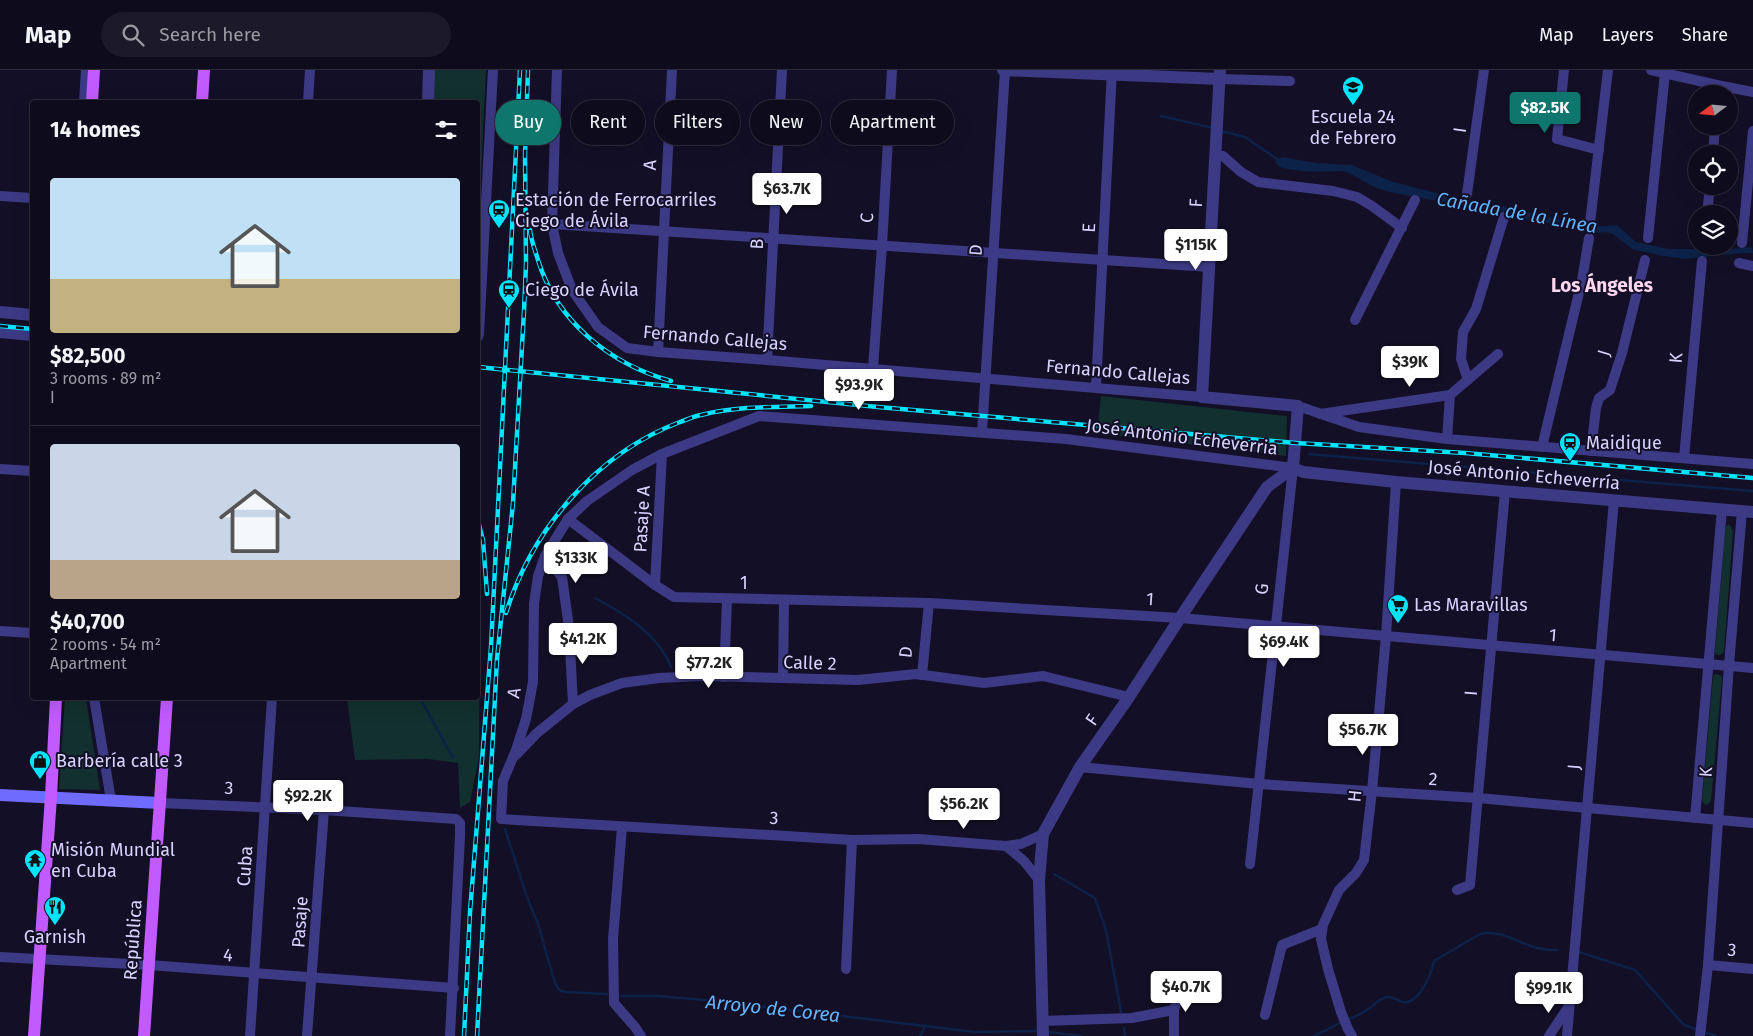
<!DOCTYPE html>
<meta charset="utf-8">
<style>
:root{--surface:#0e0b1c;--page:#1c1929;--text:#f1f3f6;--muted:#9b9ba3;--line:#2e2b3b;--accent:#0f766e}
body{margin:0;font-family:"Fira Sans",sans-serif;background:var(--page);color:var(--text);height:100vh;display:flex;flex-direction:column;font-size:19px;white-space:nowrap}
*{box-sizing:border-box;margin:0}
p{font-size:16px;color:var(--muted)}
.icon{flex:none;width:28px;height:28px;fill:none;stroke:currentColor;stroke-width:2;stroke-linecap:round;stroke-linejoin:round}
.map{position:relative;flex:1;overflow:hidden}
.details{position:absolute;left:30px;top:30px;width:450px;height:600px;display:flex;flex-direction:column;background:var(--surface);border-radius:5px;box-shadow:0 5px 20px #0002,0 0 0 1px var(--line)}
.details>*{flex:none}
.top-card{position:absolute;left:495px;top:30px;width:475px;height:45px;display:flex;gap:10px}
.needle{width:32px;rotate:254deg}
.buttons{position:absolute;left:1688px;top:15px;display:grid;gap:10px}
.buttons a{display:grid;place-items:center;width:50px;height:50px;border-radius:50%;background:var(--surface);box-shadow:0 5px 20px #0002,0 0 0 1px var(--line);font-size:25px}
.price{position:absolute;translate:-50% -42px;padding:0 11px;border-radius:5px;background:#fff;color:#222;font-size:16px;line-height:32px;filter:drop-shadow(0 1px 2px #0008)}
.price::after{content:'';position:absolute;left:50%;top:30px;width:15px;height:11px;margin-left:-8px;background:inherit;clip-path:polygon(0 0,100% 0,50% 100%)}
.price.on{background:var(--accent);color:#fff}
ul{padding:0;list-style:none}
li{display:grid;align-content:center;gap:10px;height:265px;padding:0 20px}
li+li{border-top:1px solid var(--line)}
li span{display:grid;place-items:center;height:155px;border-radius:5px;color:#555}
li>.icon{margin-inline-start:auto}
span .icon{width:90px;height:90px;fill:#fffc;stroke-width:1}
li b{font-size:21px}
h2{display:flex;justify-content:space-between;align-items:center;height:60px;padding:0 20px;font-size:21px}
.chip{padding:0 18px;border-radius:22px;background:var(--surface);box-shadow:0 5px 20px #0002,0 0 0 1px var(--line);font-size:18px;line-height:45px}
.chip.on{background:var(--accent);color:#fff}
header{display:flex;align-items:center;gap:30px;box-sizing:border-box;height:70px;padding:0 25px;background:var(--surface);border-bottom:1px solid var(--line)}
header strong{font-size:24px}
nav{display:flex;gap:28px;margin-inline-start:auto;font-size:18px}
.search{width:350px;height:45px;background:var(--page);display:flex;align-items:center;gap:12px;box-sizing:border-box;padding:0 18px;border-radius:28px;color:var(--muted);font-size:19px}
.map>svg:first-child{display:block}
.green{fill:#12302f}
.water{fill:#0c2248}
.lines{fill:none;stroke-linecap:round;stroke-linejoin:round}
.stream{stroke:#0c2248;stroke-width:2.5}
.minor{stroke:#3d3a85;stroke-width:10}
.tertiary{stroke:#3d3a85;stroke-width:12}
.secondary{stroke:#6f6bff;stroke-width:12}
.primary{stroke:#c25bff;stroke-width:12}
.rail-casing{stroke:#00e5ff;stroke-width:4.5}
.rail{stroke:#130f26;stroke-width:2.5;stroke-dasharray:8;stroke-linecap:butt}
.labels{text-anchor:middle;stroke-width:4;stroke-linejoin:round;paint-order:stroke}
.poi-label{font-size:18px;fill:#d9d4ff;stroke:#130f26;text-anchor:start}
.street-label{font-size:18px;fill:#d9d4ff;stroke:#130f26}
.water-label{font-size:19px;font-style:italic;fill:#62b6ff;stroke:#130f26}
.neighbourhood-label{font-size:19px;font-weight:bold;fill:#ffd6f0;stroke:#130f26}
</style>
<header>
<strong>Map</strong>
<div class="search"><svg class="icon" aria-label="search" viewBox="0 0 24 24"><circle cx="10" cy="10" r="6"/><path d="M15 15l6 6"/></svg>Search here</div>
<nav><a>Map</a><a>Layers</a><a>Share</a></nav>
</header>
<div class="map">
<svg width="1753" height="966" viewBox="0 0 1753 966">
<rect width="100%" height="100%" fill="#130f26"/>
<!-- green -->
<g class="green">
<polygon points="432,0 486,0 478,174 478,32 431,32"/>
<polygon points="1101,326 1287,346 1286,386 1097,363"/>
<polygon points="1729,454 1733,461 1724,582 1720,585 1716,585 1715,582 1725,461 1726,456"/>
<polygon points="478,494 480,507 479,687 470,732 460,738 458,693 428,689 355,690 347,628 478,628"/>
<polygon points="1715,604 1720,605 1722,608 1711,731 1707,735 1704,734 1702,730 1713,607"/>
<polygon points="65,628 86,628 100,720 59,719"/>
</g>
<!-- water -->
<path class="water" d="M1282,87L1316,93L1352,95L1393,112L1488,136H1502L1590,157L1617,155L1636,172L1668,179H1729L1752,177L1753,183H1743L1685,189L1663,186L1632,179L1613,164L1606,162L1594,163L1578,161L1564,156L1495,143L1481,142L1459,135L1394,123L1376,118L1349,103L1343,101C1321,102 1300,103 1279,97L1275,91Z"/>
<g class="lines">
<!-- stream -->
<g class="stream">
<polyline points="1161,46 1213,58"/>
<polyline points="1221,61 1245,67 1280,91"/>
<polyline points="1309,384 1753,421"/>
<path d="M595,528C625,544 658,564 671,597"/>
<polyline points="420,628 453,688"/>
<polyline points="505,759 527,827 538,854 555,913 559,920 565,922 607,924"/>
<polyline points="1054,804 1095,828 1106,860 1121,942"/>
<polyline points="1579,882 1635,900 1684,955 1699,960"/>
<polyline points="621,926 658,926 717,931 975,962 1040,961"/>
<path d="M1347,950C1354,947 1362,944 1368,939C1373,936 1378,930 1384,928C1392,925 1395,930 1403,932C1419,935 1431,904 1434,891L1480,864C1498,859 1517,872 1534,877C1541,879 1549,880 1557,880"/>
<polyline points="1124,958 1125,966"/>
<polyline points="1048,962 1081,966"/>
<polyline points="1704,962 1716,966"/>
<polyline points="920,966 926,955"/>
<polyline points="1314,966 1342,952"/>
</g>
<!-- minor -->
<g class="minor">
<polyline points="557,0 552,154 558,183 572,220 598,257 627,278 658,282 767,290 1202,327"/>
<polyline points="1564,0 1557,69 1599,80"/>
<polyline points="1651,0 1717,15 1753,22"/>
<polyline points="1220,9 1290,11"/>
<polyline points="84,32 86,0"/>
<polyline points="308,32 310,0"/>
<polyline points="1713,84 1715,56"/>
<polyline points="1216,85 1223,86 1241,102 1258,112 1333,121 1357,127 1372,136 1402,158"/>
<polyline points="1467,124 1484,0"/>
<polyline points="0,126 32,128"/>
<polyline points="1707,144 1710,116"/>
<polyline points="1590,153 1608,0"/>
<polyline points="552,154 1210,197"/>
<polyline points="1648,168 1665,3"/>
<polyline points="1742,173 1753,61"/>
<polyline points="1739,193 1753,196"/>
<polyline points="1355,250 1415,130"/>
<polyline points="0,263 32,266"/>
<polyline points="478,267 479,264 493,0"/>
<polyline points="658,282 672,0"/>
<polyline points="767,290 782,0"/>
<polyline points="873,298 882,176 892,0"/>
<polyline points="1468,310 1461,289 1463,262 1476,239 1504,147"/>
<polyline points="1096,317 1112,0"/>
<polyline points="1298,336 1359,357 1447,369 1753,394"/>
<polyline points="1320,344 1450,325 1498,284"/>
<polyline points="982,362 1005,0"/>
<polyline points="1447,369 1450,325"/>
<polyline points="1542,377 1582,210 1589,168"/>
<polyline points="1591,381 1596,338 1599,328 1610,320 1622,283 1645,190"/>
<polyline points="1684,388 1702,191"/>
<polyline points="0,399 32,401"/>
<polyline points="568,449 655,515 674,527 929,533 1180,548 1753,598"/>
<polyline points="545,486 562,507 569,558 573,634"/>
<polyline points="655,515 662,384"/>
<polyline points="0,561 32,563"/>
<polyline points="922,605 929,533"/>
<polyline points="724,607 727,530"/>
<polyline points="783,608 784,530"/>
<polyline points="94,628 111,730"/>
<polyline points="516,685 537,663 573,634 590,625 622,613 659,608 701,606 858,610 916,604 984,613 1043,606 1129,627"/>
<polyline points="1080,697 1259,714 1478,728 1753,753"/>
<polyline points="160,733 324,740 456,749 460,753 460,766 450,966"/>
<polyline points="1695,748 1722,439"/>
<polyline points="622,757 613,869 614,933 635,957 641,966"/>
<polyline points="1043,764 1021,774 1006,776 919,769 852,770 501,749 503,711 516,680 526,649 533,612 534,534 538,506 545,486 568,449 587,431 632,400 662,384 759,346 1066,369 1293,398 1250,794"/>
<polyline points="1006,776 1024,791 1039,810"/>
<polyline points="1457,820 1470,815 1505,421"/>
<polyline points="0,887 149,895 454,918"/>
<polyline points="1708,895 1753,899"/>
<polyline points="846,899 852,770"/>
<polyline points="1265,945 1282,875 1322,859"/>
<polyline points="1042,951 1132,948 1174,940"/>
<polyline points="250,966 272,628"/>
<polyline points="307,966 324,740"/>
<polyline points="1174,966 1174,940 1181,917"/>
<polyline points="1352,966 1348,959 1341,942 1328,899 1321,869 1323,855 1339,820 1356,803 1364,790 1372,721 1386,566 1396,412"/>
<polyline points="1549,966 1569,936"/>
<polyline points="1567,966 1614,430"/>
<polyline points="1700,966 1708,895 1729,595 1742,441"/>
</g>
<!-- tertiary -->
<g class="tertiary">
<polyline points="1003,0 1220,9"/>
<polyline points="1220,0 1202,327 1298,336 1293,398"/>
<polyline points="428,32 429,0"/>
<polyline points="0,242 32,245"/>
<polyline points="1293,398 1303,402 1396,412 1753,442"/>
<polyline points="1043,966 1039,810 1043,764 1080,697 1129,627 1180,548 1267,417 1293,398"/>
</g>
<!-- secondary -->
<polyline class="secondary" points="0,725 160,733"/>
<!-- primary -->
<g class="primary">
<polyline points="92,32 94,0"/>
<polyline points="202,32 204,0"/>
<polyline points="34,966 51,727 56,628"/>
<polyline points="144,966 167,628"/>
</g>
<!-- rail casing -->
<g class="rail-casing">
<g id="rail">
<path d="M530,160C531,170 535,180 538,190C557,252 610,294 671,311"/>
<polyline points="0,256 32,259"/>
<polyline points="478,297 878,337 1296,373 1465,383 1753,408"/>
<polyline points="478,451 483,470 487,524"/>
<path d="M506,543C532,459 597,383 680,352C687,350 694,346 701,345C737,336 775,337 811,336"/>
<polyline points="464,966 470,842 491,577 520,0"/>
<polyline points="477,966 497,589 513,433 524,241 526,194 525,85 528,0"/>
</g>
</g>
<!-- rail -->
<use href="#rail" class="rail"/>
</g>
<!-- icons -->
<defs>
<g id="school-pin" transform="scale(1.125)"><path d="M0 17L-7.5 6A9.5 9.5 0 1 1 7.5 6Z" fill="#00e5ff" stroke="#130f26"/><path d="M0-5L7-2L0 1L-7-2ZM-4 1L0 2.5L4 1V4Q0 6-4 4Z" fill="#111"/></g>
<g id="station-pin" transform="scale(1.125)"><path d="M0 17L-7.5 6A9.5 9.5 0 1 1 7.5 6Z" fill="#00e5ff" stroke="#130f26"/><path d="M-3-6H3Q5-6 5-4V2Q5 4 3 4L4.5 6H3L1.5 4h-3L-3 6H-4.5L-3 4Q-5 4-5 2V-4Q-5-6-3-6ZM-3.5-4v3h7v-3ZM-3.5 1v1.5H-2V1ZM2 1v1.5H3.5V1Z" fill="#111"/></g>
<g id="supermarket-pin" transform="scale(1.125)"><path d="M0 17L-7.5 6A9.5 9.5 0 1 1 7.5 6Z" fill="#00e5ff" stroke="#130f26"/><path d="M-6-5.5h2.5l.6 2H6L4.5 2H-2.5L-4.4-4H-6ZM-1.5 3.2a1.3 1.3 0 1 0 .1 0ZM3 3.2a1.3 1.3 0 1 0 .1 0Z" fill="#111"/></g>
<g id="shop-pin" transform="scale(1.125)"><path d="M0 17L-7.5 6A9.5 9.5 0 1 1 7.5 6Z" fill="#00e5ff" stroke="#130f26"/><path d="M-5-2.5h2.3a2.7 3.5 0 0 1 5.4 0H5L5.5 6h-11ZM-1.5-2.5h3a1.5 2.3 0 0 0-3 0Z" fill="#111"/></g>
<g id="temple-pin" transform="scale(1.125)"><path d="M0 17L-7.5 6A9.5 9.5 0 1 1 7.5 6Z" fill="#00e5ff" stroke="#130f26"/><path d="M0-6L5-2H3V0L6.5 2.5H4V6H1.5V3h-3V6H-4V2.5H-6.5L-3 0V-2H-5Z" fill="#111"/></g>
<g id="restaurant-pin" transform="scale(1.125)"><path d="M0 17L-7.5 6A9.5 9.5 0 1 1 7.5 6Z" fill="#00e5ff" stroke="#130f26"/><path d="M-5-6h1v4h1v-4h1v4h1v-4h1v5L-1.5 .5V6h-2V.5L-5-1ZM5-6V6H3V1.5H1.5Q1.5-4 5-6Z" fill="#111"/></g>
</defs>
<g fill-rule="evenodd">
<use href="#school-pin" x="1353" y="17"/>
<use href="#station-pin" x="499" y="140"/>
<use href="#station-pin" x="509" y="220"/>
<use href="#station-pin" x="1570" y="373"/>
<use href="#supermarket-pin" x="1398" y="535"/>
<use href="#shop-pin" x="40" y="691"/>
<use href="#temple-pin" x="35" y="790"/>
<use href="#restaurant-pin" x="55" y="837"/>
</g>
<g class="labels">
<!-- poi labels -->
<g class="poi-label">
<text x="1353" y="53" text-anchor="middle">Escuela 24<tspan x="1353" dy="21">de Febrero</tspan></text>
<text x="515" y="136">Estación de Ferrocarriles<tspan x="515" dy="21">Ciego de Ávila</tspan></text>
<text x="525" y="226">Ciego de Ávila</text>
<text x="1586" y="379">Maidique</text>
<text x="1414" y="541">Las Maravillas</text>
<text x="56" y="697">Barbería calle 3</text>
<text x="51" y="786">Misión Mundial<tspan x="51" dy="21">en Cuba</tspan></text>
<text x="55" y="873" text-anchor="middle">Garnish</text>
</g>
<!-- street labels -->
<g class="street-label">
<text transform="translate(1460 60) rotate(-82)" y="6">I</text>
<text transform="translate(650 95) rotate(-87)" y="6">A</text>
<text transform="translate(1196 133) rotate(-87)" y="6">F</text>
<text transform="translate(867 148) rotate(-87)" y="6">C</text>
<text transform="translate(1089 158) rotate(-87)" y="6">E</text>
<text transform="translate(757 174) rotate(-87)" y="6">B</text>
<text transform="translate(976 180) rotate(-86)" y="6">D</text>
<text transform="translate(715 268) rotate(5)" y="6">Fernando Callejas</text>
<text transform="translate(1604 283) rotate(-74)" y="6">J</text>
<text transform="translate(1676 288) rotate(-85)" y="6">K</text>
<text transform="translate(1118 302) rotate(5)" y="6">Fernando Callejas</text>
<text transform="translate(1182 367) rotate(7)" y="6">José Antonio Echeverria</text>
<text transform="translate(1524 405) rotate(5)" y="6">José Antonio Echeverría</text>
<text transform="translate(642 449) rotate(-87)" y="6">Pasaje A</text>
<text x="744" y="519">1</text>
<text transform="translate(1262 519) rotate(-84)" y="6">G</text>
<text transform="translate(1150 529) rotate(4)" y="6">1</text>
<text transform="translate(1553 565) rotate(5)" y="6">1</text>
<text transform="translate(906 582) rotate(-84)" y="6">D</text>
<text transform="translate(810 593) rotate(2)" y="6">Calle 2</text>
<text transform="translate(514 623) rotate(-80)" y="6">A</text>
<text transform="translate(1471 623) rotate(-85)" y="6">I</text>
<text transform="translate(1092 650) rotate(-55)" y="6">F</text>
<text transform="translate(1574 697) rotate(-85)" y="6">J</text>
<text transform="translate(1706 702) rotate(-86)" y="6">K</text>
<text transform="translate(1433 709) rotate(4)" y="6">2</text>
<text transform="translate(229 718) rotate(2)" y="6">3</text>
<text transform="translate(1355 726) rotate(-84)" y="6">H</text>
<text transform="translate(774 748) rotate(3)" y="6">3</text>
<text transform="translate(245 796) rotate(-86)" y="6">Cuba</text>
<text transform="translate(300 852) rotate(-86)" y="6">Pasaje</text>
<text transform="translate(133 870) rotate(-86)" y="6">República</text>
<text transform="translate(1732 880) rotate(5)" y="6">3</text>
<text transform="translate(228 885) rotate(4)" y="6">4</text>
</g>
<!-- water labels -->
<g class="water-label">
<text transform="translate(1517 142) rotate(10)" y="7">Cañada de la Línea</text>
<text transform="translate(773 938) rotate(6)" y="7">Arroyo de Corea</text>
</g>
<!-- neighbourhood labels -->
<g class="neighbourhood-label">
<text x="1602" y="222">Los Ángeles</text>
</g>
</g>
</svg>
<div class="buttons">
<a><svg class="needle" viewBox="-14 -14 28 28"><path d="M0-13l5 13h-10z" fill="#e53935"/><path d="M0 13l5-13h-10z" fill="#9b9ba3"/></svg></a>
<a><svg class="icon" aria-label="locate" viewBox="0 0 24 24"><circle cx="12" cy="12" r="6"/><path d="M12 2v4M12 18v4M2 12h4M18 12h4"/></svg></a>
<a><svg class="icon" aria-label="layers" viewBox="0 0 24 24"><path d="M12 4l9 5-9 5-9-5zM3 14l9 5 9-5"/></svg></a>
</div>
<b class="price on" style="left:1545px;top:64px">$82.5K</b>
<b class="price" style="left:787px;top:145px">$63.7K</b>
<b class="price" style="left:1196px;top:201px">$115K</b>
<b class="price" style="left:1410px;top:318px">$39K</b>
<b class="price" style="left:859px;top:341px">$93.9K</b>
<b class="price" style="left:576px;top:514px">$133K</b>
<b class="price" style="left:583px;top:595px">$41.2K</b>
<b class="price" style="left:1284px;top:598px">$69.4K</b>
<b class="price" style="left:709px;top:619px">$77.2K</b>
<b class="price" style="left:1363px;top:686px">$56.7K</b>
<b class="price" style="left:308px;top:752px">$92.2K</b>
<b class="price" style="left:964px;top:760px">$56.2K</b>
<b class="price" style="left:1186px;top:943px">$40.7K</b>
<b class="price" style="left:1549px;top:944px">$99.1K</b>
<div class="top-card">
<a class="chip on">Buy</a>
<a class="chip">Rent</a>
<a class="chip">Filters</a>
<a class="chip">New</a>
<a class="chip">Apartment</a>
</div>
<section class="details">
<h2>14 homes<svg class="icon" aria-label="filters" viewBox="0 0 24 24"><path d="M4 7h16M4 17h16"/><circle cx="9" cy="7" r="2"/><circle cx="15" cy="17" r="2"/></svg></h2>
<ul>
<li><span style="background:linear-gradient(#bfe0f5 65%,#c2b280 0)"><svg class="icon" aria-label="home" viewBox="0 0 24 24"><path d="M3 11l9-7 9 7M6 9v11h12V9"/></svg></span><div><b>$82,500</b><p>3 rooms · 89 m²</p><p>I</p></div></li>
<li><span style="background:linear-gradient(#c9d6e8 75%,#b9a48a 0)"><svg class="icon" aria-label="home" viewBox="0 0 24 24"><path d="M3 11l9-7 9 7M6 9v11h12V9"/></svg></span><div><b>$40,700</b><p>2 rooms · 54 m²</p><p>Apartment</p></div></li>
</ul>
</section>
</div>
